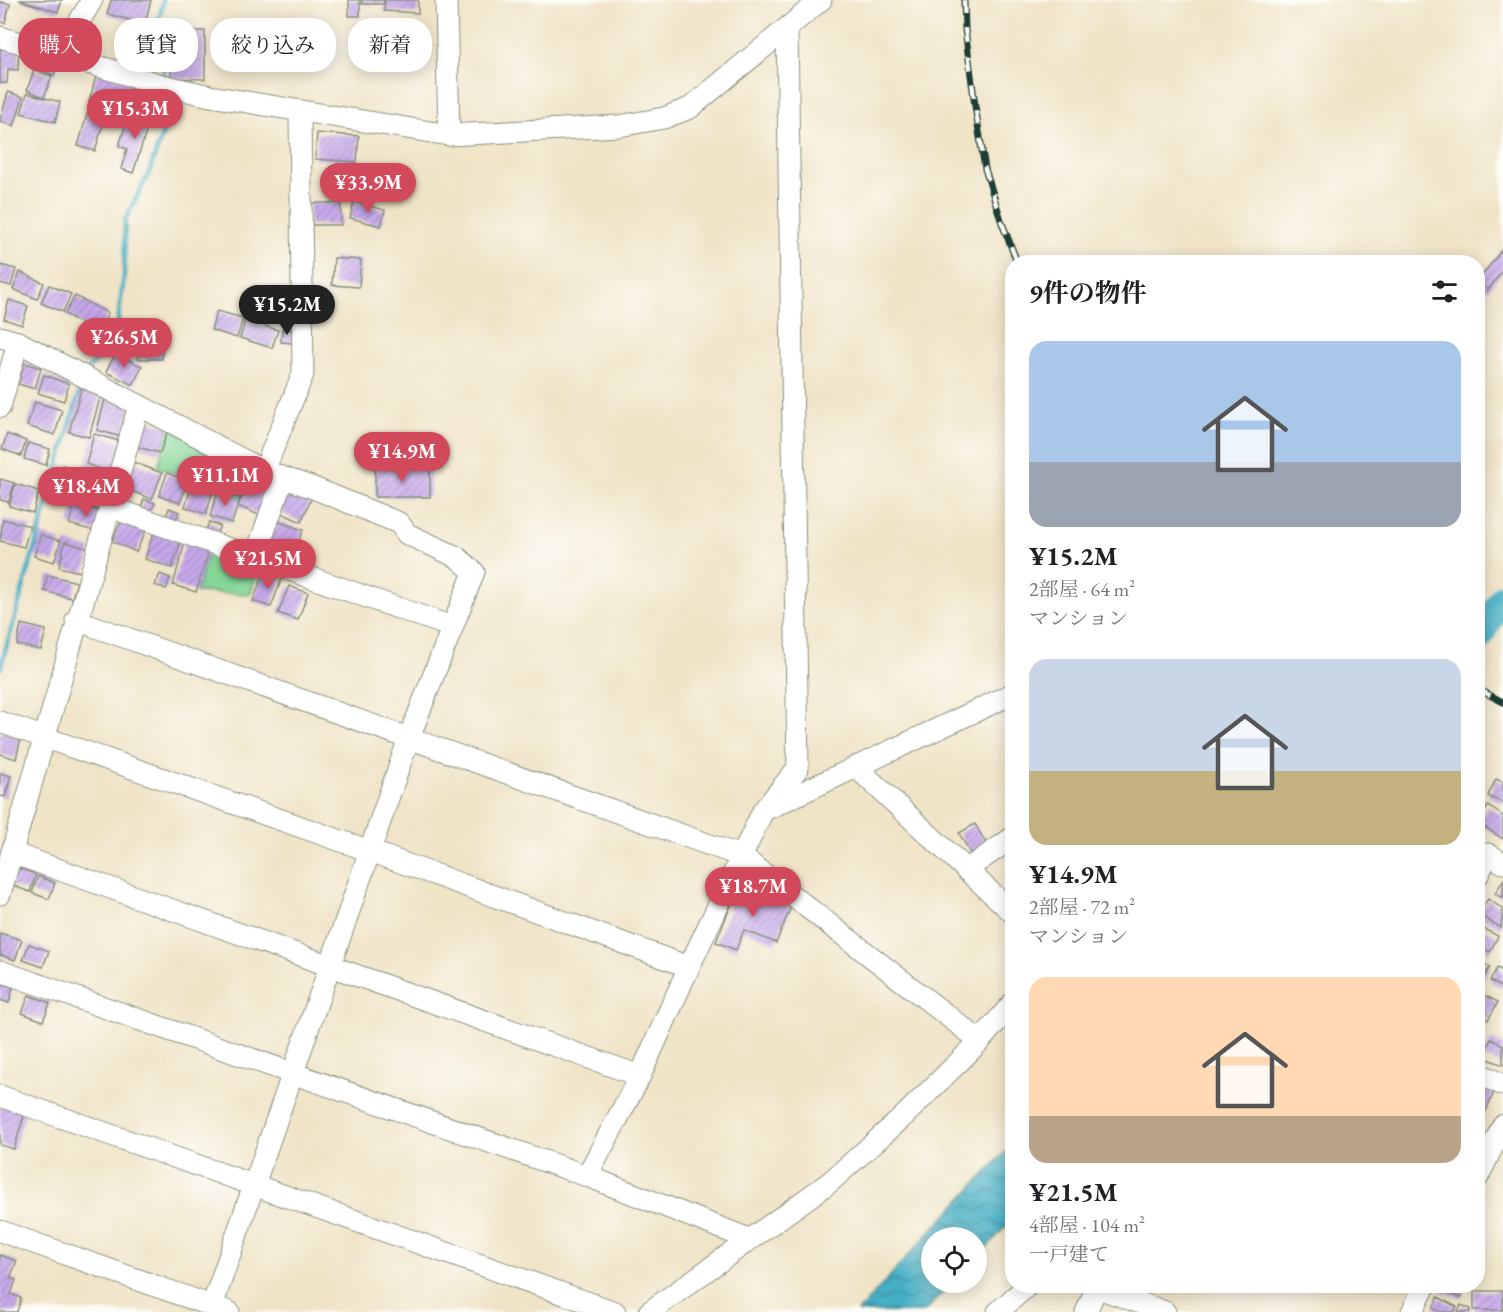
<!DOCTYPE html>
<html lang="ja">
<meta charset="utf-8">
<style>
:root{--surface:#fff;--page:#f2f2f2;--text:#202124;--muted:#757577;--accent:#d1495b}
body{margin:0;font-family:"EB Garamond","Noto Serif JP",serif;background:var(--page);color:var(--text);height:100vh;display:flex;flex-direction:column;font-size:22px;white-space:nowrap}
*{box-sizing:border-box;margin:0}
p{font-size:20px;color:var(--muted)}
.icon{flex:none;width:33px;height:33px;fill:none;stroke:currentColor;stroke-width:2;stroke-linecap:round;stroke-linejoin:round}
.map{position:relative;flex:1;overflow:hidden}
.panel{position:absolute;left:1005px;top:255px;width:480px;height:1038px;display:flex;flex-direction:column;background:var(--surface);border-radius:24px;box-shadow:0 3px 15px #0003}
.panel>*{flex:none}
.guide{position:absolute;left:18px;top:18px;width:570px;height:54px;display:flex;gap:12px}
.buttons{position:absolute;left:921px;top:1227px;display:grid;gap:12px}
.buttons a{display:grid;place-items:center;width:66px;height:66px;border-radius:50%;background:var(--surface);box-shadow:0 3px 15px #0003;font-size:30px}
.price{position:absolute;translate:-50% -51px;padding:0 14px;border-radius:21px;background:var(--accent);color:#fff;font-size:20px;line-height:39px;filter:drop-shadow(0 2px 3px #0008)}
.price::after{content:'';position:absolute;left:50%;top:36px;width:18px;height:14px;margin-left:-9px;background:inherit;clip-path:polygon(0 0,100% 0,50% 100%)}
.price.on{background:#222;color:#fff}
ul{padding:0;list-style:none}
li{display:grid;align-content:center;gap:12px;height:318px;padding:0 24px}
li span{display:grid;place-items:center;height:186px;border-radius:18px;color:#555}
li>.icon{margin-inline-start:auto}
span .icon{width:108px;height:108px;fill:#fffc;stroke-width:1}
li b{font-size:26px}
h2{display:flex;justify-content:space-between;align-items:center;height:72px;padding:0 24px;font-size:26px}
.pill{padding:0 21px;border-radius:24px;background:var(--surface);box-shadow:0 3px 15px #0003;font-size:21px;line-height:54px}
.pill.on{background:var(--accent);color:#fff}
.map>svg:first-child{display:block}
.green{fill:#85d696;stroke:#528a65;stroke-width:1.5}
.water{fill:url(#water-waves);stroke:#32767c;stroke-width:1.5}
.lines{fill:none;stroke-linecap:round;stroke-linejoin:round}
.stream{stroke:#45afc4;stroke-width:4.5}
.river{stroke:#45afc4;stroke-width:27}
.building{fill:url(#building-hatch)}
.minor-casing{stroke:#88907e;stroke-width:23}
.minor{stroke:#fff;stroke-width:21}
.rail-casing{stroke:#1f3d34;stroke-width:7}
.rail{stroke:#fdfcf7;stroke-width:4.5;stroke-dasharray:14;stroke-linecap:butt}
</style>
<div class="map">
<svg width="1503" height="1312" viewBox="0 0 1503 1312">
<defs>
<pattern id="water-waves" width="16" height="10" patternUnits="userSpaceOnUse" patternTransform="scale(1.5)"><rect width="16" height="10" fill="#45afc4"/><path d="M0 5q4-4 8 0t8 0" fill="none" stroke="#3990a0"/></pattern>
<pattern id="building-hatch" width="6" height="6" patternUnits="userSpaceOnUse" patternTransform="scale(1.5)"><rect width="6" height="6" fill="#c7a9ec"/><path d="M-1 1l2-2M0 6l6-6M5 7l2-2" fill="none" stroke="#a18bc0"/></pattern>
</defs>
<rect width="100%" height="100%" fill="#fdfcf7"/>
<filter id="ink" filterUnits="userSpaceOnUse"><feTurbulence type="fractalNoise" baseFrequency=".0167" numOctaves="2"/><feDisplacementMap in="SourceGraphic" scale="12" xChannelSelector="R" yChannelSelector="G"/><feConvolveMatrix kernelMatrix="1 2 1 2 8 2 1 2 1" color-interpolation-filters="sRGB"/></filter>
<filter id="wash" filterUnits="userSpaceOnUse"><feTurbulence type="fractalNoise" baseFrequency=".008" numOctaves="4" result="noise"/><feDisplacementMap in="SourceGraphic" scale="24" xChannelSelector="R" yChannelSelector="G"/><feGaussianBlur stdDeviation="1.35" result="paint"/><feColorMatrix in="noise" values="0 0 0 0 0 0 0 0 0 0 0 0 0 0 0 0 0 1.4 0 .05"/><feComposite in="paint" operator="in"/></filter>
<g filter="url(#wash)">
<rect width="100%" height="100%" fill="#f0e4c7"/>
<!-- green -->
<g class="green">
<polygon points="169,427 250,471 242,498 158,467"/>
<polygon points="86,464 112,473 103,512 75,504"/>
<polygon points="210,548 261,565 250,594 196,592"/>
</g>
<!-- water -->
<polygon class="water" points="1012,1145 1012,1220 977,1258 976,1238 932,1238 932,1282 953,1283 924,1312 858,1312 906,1258"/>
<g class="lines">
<!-- stream -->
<g class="stream">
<polyline points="163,0 158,27 165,80"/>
<polyline points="85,372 115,343 124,276 125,220 148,175 170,113 167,92"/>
<polyline points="0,669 82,383"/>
</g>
<!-- river -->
<polyline class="river" points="1478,639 1503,597"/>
</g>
<g id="blocks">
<!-- building -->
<g class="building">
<polygon points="19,0 62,0 58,12"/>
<polygon points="111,0 151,0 145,24 107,14"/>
<rect x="349" y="0" width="11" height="16"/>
<rect x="362" y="0" width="22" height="4"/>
<polygon points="385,0 418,0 418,13 384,11"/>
<polygon points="0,2 10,4 5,23 0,22"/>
<polygon points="172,31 205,31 205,79 171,78"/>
<polygon points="0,49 19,50 18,70 8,69 7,83 0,83"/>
<polygon points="46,57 59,61 54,75 41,70"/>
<polygon points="34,70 52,76 44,97 27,90"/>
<polygon points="97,72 133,82 125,113 89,102"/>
<polygon points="8,92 23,97 14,126 0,121"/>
<polygon points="27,93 60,102 55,122 21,113"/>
<polygon points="147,110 157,113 153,127 148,126 133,173 121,169 127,149 119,146 127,120 143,125"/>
<polygon points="87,114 105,118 95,151 78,146"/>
<polygon points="317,133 359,136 357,162 315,159"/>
<polygon points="350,166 364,166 363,186 349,185"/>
<polygon points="354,202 385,210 381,226 350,218"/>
<rect x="309" y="203" width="32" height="22"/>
<polygon points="1503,248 1503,270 1488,290 1478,281"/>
<polygon points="334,258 361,260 359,287 332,285"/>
<polygon points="0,265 16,269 11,286 0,283"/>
<polygon points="20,272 44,283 37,299 13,289"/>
<polygon points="49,285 71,294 63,312 41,303"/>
<polygon points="75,296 108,313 98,334 65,314"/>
<polygon points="9,300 28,306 22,325 4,319"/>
<polygon points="217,311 243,318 237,338 211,330"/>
<polygon points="245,320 278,330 272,348 240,338"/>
<polygon points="282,329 293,330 292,343 281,342"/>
<rect x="137" y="338" width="25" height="21"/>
<polygon points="115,354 142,366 133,385 106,372"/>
<polygon points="24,363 41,368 35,389 18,384"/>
<polygon points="44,375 69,384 64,401 38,393"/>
<polygon points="82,386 102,391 89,437 69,432"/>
<polygon points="105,399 131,406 122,437 97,430"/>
<polygon points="35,402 62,410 55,435 27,426"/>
<polygon points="140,419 169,427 160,453 130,445"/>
<polygon points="7,434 26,441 21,456 2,449"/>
<polygon points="94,434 123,442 112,473 86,464"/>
<polygon points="28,443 50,449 46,465 24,459"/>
<polygon points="133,462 162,473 152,499 123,488"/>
<polygon points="62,465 87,473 80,497 54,489"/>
<polygon points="375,468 430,469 430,497 375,497"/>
<polygon points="167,473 188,481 180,503 159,496"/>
<polygon points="250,477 275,487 266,518 238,506"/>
<polygon points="0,479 14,483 9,502 0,500"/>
<polygon points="15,484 39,491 33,513 9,506"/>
<polygon points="192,484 213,491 206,514 185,507"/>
<polygon points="284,485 312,497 301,522 275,510"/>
<polygon points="218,491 240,498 232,523 210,516"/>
<polygon points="144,499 155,503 150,514 140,510"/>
<polygon points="75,504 103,512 98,532 69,524"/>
<polygon points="169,508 179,512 175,523 165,519"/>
<polygon points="123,517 147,528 136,552 112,541"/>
<polygon points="3,519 30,526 24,547 0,541"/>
<polygon points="273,520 303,530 290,563 261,555"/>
<polygon points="209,522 220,526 215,537 205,533"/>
<polygon points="154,532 181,541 172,568 145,559"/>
<polygon points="41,535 61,541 54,562 34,556"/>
<polygon points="186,539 210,548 196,592 173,585"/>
<polygon points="65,542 91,549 85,573 59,567"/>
<polygon points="264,572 282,578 271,607 253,601"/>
<polygon points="160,574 170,578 166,589 155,585"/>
<polygon points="48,575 77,582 72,598 44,591"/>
<polygon points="289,586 308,593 298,620 278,613"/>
<polygon points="21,624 46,630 41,650 17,645"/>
<polygon points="0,731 21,738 16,759 0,754"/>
<polygon points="0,773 11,776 5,797 0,796"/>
<polygon points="1496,779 1503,782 1503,803 1488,796"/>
<polygon points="1488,806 1503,816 1503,839 1478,823"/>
<polygon points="975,824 987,845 971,854 959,833"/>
<polygon points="17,868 36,874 30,892 11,885"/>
<polygon points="38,876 55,883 49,899 32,893"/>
<polygon points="1503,880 1503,898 1495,894"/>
<polygon points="739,886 791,907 776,943 744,930 736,950 716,942"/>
<polygon points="1488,899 1503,909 1501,928 1478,914"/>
<polygon points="1478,926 1498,936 1490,952 1478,946"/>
<polygon points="0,933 22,940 15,960 0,955"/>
<polygon points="29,944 49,951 43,967 23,960"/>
<polygon points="1478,960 1490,967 1483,979 1478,976"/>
<polygon points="1497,968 1503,971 1503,988 1490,981"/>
<polygon points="0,983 13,987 9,1003 0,1000"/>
<polygon points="1482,994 1498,1002 1488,1020 1478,1015 1478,1001"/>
<polygon points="29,995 50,1003 43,1021 22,1013"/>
<polygon points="1491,1039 1503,1045 1503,1065 1483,1057"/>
<polygon points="1478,1085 1494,1092 1486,1111 1478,1108"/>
<polygon points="0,1101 26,1109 14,1149 0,1145"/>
<polygon points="0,1255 17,1261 10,1278 16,1280 11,1294 21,1298 17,1312 0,1312"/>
<polygon points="1442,1286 1465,1288 1461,1298 1441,1291"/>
<rect x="1474" y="1291" width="29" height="19"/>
<polygon points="1438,1297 1457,1307 1454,1312 1441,1312 1433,1308"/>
<polygon points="1461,1305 1471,1309 1470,1312 1458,1312"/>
</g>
</g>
</g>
<g filter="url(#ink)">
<use href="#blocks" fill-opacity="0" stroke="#88907e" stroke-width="1.5"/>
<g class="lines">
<!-- minor casing -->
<g class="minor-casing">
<g id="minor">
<polyline points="446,0 449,135"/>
<polyline points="0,37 162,85 210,96 449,135 619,126 664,118 690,108 821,0"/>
<polyline points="60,54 92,0"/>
<polyline points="0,337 18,342 264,471 311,487 399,523 407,534 457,557 474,572 409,738 212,1306"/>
<polyline points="0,407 18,342"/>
<polyline points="264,471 303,374 300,111"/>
<polyline points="110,507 452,627"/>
<polyline points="255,557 283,478"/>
<polyline points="76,620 741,856 980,1041"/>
<polyline points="0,722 370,851 689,967"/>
<polyline points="856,767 1012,912"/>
<polyline points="769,808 1012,694"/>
<polyline points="12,853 640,1076"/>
<polyline points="966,870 1012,838"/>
<polyline points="1478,875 1488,854 1503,863"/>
<polyline points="0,894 139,405"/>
<polyline points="0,971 587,1176 749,1239"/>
<polyline points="1478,1073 1503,1085"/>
<polyline points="0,1096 615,1312"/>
<polyline points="587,1176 640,1076 689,967 763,811 798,768 787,29"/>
<polyline points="1478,1177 1503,1125"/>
<polyline points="0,1231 229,1312"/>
<polyline points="1093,1286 1165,1312"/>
<polyline points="649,1312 830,1182 904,1116 980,1041 1012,1004"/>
<polyline points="998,1312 1027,1286"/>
<polyline points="1086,1312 1097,1287"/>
<polyline points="1412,1312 1425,1286"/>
</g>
</g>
<!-- minor -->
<use href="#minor" class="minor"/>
<!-- rail casing -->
<g class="rail-casing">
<g id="rail">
<polyline points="964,0 965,29 975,106 985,169 1002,223 1017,262"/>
<polyline points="1478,689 1503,702"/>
</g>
</g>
<!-- rail -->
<use href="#rail" class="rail"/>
</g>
</g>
</svg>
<div class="buttons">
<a><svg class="icon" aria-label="locate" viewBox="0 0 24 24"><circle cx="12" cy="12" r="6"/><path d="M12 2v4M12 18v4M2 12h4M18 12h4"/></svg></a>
</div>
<b class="price" style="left:135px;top:140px">¥15.3M</b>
<b class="price" style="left:368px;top:214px">¥33.9M</b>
<b class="price on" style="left:287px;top:336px">¥15.2M</b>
<b class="price" style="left:124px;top:369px">¥26.5M</b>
<b class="price" style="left:402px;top:483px">¥14.9M</b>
<b class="price" style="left:225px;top:507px">¥11.1M</b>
<b class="price" style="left:86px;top:518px">¥18.4M</b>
<b class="price" style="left:268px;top:590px">¥21.5M</b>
<b class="price" style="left:753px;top:918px">¥18.7M</b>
<div class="guide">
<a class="pill on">購入</a>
<a class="pill">賃貸</a>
<a class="pill">絞り込み</a>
<a class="pill">新着</a>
</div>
<section class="panel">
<h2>9件の物件<svg class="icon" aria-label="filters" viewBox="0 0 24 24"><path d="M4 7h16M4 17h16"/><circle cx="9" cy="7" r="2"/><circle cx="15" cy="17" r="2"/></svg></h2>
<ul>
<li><span style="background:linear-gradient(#a9c7e8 65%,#9aa5b1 0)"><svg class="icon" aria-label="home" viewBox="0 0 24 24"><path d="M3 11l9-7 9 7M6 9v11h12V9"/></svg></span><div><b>¥15.2M</b><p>2部屋 · 64 m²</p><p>マンション</p></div></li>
<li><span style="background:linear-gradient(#c9d6e8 60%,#c2b280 0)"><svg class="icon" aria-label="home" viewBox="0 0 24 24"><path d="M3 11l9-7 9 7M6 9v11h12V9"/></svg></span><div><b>¥14.9M</b><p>2部屋 · 72 m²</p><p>マンション</p></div></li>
<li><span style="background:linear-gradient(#ffd9b3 75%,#b9a48a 0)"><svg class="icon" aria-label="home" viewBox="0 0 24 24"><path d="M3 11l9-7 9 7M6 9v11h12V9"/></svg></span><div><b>¥21.5M</b><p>4部屋 · 104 m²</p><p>一戸建て</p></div></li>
</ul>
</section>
</div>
